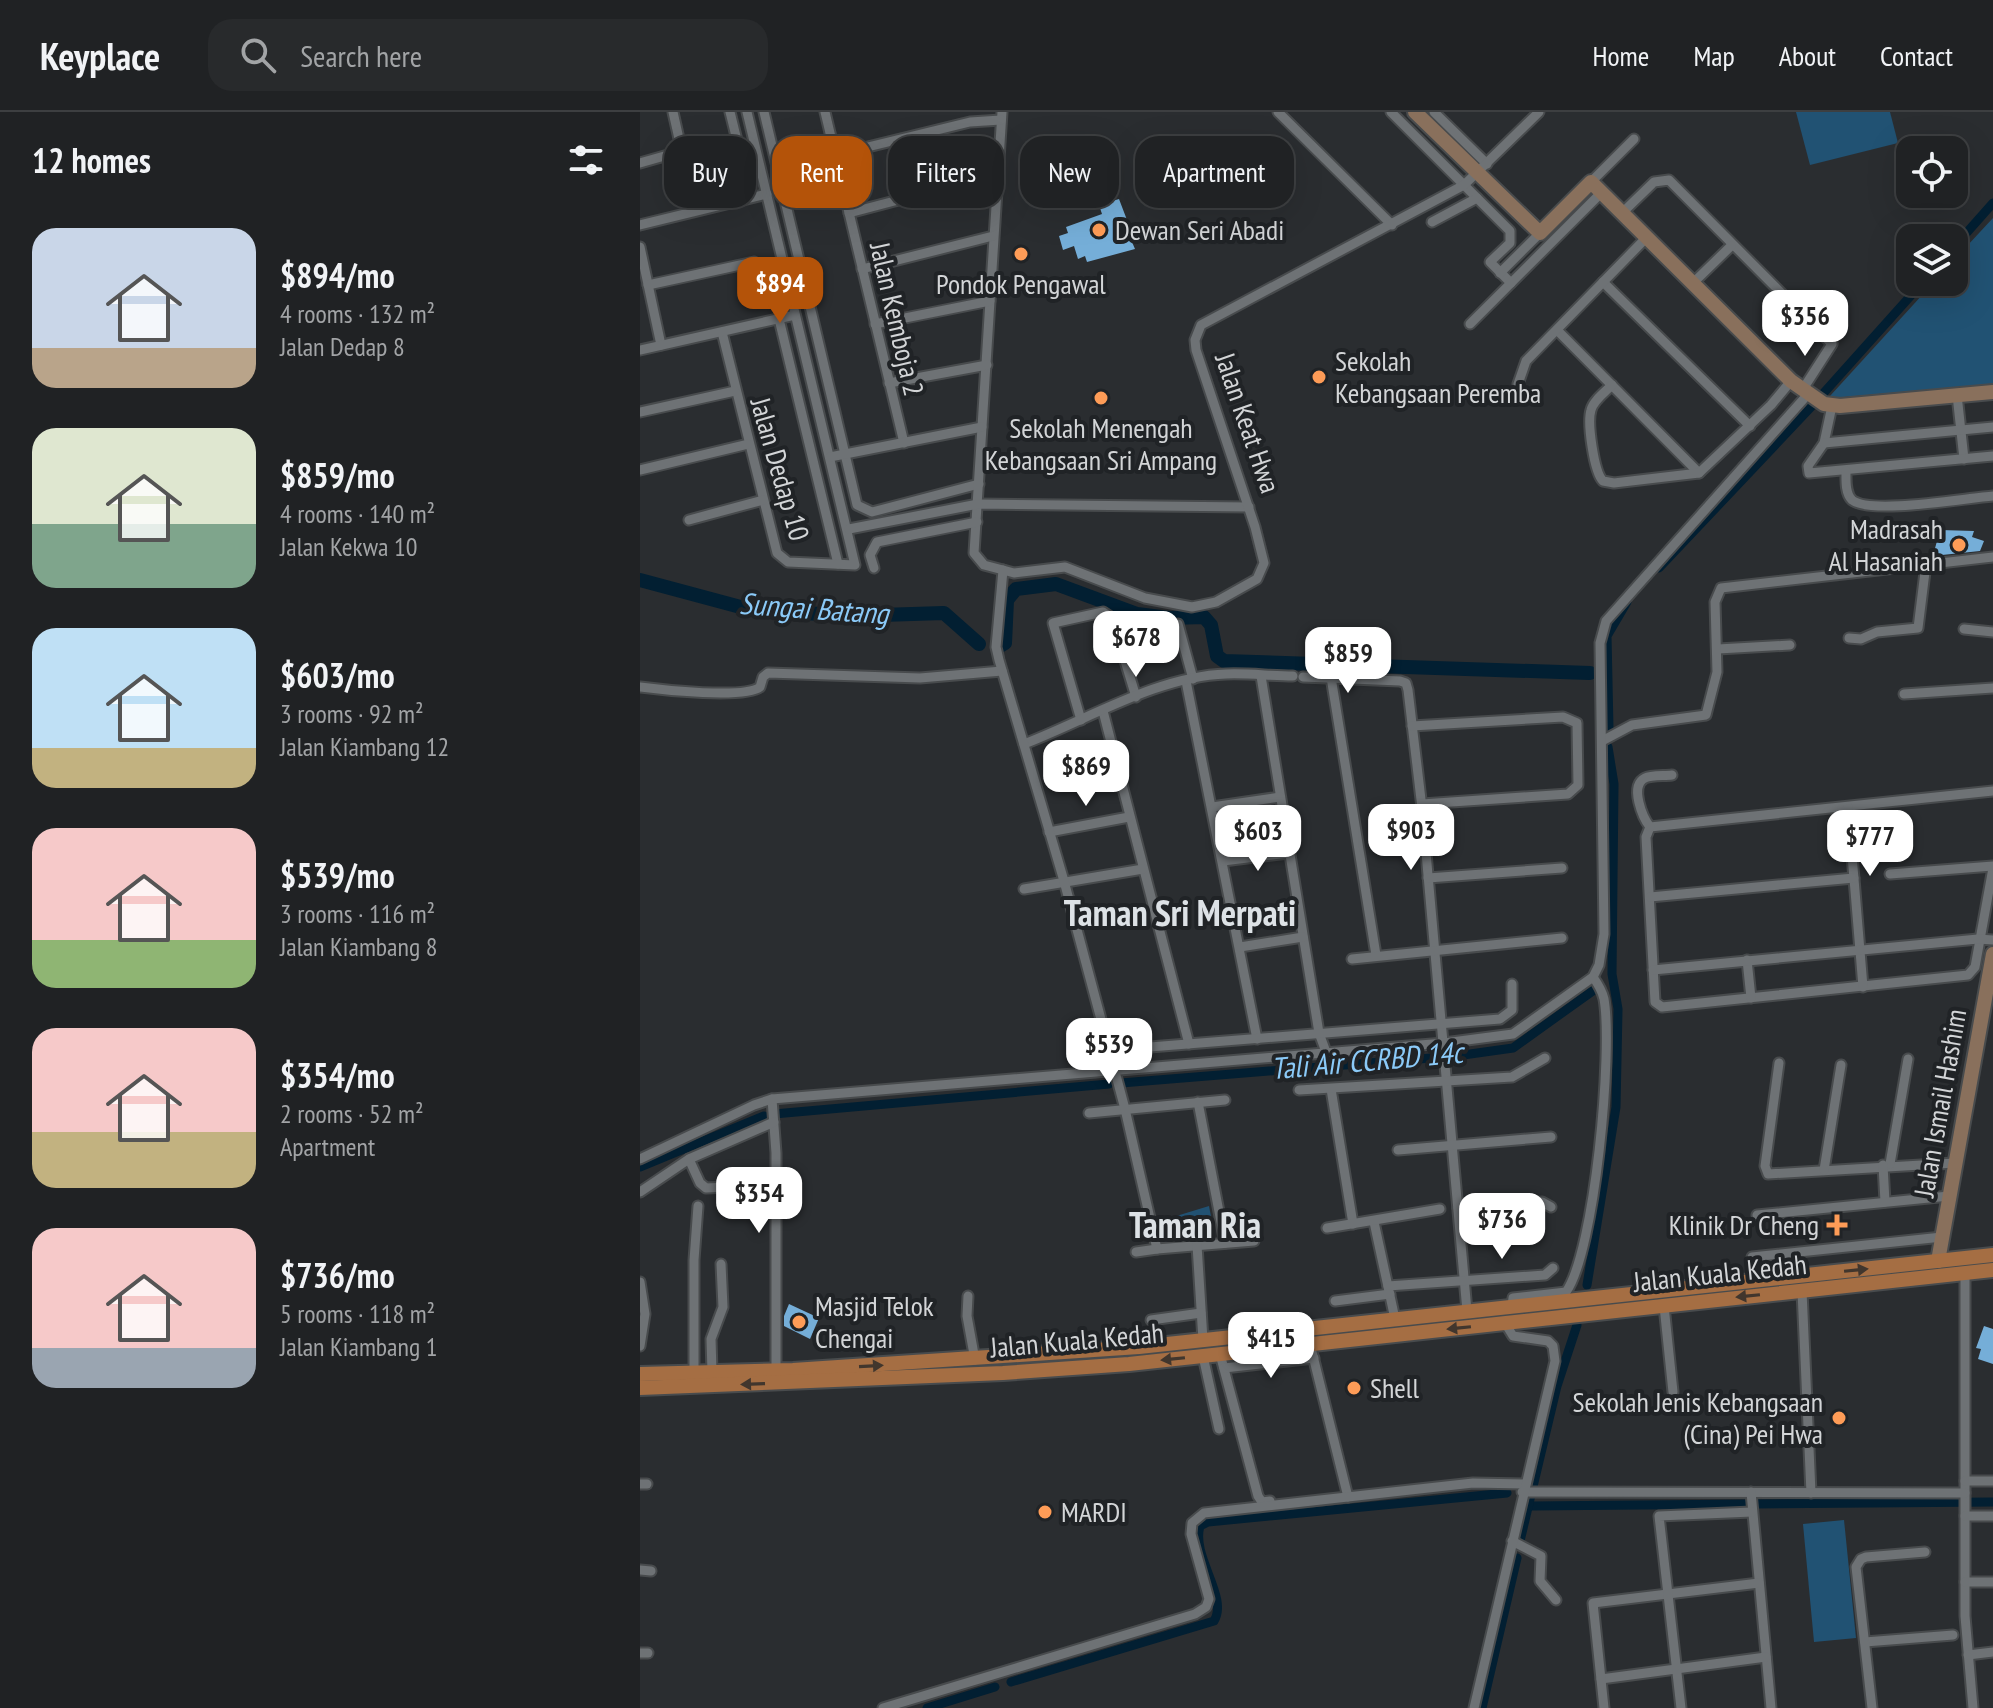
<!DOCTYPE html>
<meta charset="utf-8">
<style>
:root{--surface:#202224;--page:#282a2c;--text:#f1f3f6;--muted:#a2a4a6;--line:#3d3f41;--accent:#b45309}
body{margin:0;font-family:"PT Sans Narrow",sans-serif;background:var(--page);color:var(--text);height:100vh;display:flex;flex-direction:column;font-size:30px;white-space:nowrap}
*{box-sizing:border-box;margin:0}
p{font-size:26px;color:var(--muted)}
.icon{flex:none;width:44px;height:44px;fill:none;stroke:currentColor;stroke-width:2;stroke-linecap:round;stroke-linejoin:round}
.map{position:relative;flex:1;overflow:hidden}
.side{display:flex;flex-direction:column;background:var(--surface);width:640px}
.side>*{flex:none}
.guide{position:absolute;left:24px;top:24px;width:760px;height:72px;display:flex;gap:16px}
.buttons{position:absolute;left:1256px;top:24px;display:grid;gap:16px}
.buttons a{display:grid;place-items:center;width:72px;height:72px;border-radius:16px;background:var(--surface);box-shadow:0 8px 32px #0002,0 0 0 2px var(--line);font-size:40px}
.price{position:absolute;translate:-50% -68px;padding:0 18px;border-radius:16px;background:#fff;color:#222;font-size:26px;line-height:52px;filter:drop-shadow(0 2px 4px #0008)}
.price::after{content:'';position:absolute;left:50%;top:48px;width:24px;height:18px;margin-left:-12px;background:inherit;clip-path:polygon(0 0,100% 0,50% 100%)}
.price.on{background:var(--accent);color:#fff}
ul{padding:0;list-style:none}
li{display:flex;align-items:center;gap:24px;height:200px;padding:0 32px}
li span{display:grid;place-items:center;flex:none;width:224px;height:160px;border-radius:24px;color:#555}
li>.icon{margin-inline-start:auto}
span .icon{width:96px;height:96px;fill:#fffc;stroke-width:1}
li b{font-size:34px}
h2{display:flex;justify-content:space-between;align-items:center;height:96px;padding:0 32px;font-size:34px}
.pill{padding:0 28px;border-radius:24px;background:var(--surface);box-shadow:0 8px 32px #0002,0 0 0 2px var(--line);font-size:28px;line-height:72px}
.pill.on{background:var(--accent);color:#fff}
header{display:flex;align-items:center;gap:48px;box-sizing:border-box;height:112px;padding:0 40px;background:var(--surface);border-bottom:2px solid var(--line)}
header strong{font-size:38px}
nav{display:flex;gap:44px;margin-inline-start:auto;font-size:28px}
.search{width:560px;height:72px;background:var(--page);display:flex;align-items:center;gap:20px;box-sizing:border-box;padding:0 28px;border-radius:24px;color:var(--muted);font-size:30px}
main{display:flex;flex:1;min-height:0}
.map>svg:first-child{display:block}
.green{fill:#215273}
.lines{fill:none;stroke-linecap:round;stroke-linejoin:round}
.canal{stroke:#021f32;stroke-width:9}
.river{stroke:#021f32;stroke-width:14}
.building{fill:#75aed8}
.street-casing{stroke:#484b4d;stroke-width:13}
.secondary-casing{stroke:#484b4d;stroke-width:18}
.primary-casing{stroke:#484b4d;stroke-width:18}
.street{stroke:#6e7275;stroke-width:9}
.secondary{stroke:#89705c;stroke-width:14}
.primary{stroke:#a56e43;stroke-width:14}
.oneway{fill:#41362d}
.poi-dot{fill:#fe9c57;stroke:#202326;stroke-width:3}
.labels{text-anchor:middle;stroke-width:8;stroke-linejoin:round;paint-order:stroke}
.poi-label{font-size:28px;fill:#d3d5d7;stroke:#202326;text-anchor:start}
.street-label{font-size:28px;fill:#d3d5d7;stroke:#202326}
.water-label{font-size:30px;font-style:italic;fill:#8bcaf8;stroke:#202326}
.district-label{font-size:36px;font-weight:bold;fill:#dde2e6;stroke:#202326}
</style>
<header>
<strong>Keyplace</strong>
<div class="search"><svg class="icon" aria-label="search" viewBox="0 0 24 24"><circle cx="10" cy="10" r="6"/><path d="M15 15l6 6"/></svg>Search here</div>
<nav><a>Home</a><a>Map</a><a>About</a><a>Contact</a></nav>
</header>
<main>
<section class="side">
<h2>12 homes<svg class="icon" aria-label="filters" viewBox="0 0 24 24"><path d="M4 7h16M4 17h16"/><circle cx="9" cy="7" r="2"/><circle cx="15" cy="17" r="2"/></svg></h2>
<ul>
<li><span style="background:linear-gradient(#c9d6e8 75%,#b9a48a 0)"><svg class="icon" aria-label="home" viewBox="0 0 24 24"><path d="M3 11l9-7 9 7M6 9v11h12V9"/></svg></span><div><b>$894/mo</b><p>4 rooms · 132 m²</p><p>Jalan Dedap 8</p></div></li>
<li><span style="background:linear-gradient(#dfe7d0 60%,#7fa58c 0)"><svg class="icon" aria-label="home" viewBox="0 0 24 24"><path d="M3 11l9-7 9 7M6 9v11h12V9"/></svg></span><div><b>$859/mo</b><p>4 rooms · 140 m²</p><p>Jalan Kekwa 10</p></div></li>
<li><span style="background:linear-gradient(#bfe0f5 75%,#c2b280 0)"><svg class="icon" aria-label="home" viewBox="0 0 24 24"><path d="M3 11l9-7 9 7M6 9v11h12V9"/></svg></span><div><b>$603/mo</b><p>3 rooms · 92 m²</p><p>Jalan Kiambang 12</p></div></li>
<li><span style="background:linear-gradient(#f6c9c9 70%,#8fb573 0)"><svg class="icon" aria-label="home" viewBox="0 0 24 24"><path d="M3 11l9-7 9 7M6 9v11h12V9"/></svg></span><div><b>$539/mo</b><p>3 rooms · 116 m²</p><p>Jalan Kiambang 8</p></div></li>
<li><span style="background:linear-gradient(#f6c9c9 65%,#c2b280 0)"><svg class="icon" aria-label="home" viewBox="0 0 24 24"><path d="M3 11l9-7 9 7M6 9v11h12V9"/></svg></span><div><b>$354/mo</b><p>2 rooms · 52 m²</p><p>Apartment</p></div></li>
<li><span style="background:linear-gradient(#f6c9c9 75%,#9aa5b1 0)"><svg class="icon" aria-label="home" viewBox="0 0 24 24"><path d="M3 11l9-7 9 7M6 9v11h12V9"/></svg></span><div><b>$736/mo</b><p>5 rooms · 118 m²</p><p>Jalan Kiambang 1</p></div></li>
</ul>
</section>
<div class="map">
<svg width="1353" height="1596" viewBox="0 0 1353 1596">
<rect width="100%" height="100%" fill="#2a2d30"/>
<!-- green -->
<g class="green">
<polygon points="1156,0 1250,0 1258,31 1170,53"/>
<polygon points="1353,106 1353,272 1193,286 1190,284 1294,170 1314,170 1314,148"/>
<polygon points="569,1094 575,1125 527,1130 520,1109"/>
<polygon points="1204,1408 1216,1526 1174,1530 1163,1412"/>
</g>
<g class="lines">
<!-- canal -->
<g class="canal">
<polyline points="1314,135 1353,91"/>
<polyline points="1019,456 1172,294 1283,170"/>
<polyline points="969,617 967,524 987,490"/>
<polyline points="481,971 816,944 873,936 954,878"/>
<polyline points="134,1002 469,972"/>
<polyline points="0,1055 124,1004"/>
<polyline points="947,1173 976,995 978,897 972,862 974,672 968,635"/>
<polyline points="890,1394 1353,1390"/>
<polyline points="880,1429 917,1274 937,1213"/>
<path d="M371,1570L574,1509C589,1485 551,1445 560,1414L568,1410L867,1381"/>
<polyline points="287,1596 355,1575"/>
<polyline points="842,1596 877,1446"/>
</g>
<!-- river -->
<g class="river">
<polyline points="0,468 108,497 209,504 304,501 339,532"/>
<polyline points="360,534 365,531 367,488 376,477 416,472 497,502 529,506 564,505 571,513 577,544 584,549 950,561"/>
</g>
</g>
<!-- building -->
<g class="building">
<polygon points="479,87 495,129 492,130 495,137 447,150 445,144 438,147 434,134 423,138 419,124 428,121 426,115 462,102 459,93"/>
<polygon points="1300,418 1334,419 1332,425 1344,429 1340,439 1302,443 1294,440"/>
<polygon points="149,1192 179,1206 170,1227 144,1214 144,1204"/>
<polygon points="1344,1214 1353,1217 1353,1252 1338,1247 1341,1237 1336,1236"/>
</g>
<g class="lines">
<!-- street casing -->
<g class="street-casing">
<g id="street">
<polyline points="33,0 55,98"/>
<polyline points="90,0 111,85"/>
<polyline points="124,0 217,393 232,400 339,372"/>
<polyline points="185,0 264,331"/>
<polyline points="362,0 334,441 344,453 363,458"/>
<polyline points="638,0 752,113"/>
<polyline points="751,0 870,119 870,131 850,150 871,171"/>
<polyline points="794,0 847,52"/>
<polyline points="195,43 330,10 361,8"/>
<polyline points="0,51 42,39"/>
<polyline points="951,70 994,27"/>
<polyline points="209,101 357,62"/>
<polyline points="982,101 1014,70 1029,68 1192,232 1163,277"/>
<polyline points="792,110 837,86"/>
<polyline points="0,113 127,82"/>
<polyline points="0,135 21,233"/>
<polyline points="222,157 353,124"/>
<polyline points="860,161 900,121"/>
<polyline points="963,170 1110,314"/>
<polyline points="1053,171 1091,134"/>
<polyline points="8,173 114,150"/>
<polyline points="139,207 198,452"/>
<polyline points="235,212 350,189"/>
<polyline points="830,212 962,80"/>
<polyline points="917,218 1059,361"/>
<polyline points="82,220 137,441 148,450 215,453 107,0"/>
<polyline points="0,238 155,203"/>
<polyline points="249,271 347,253"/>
<polyline points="878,272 886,249 1007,125"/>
<path d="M972,273C965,280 953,289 951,298C947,311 954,360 963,369L974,371L1059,361L1131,293L1151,269"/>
<polyline points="1317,283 1324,347"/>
<polyline points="1192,294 1184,331 1168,354 1169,361 1353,344"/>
<polyline points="0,300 95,279"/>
<polyline points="1184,331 1353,315"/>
<polyline points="190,345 342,315"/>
<polyline points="0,358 108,332"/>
<path d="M1206,359C1206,368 1205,381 1212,388C1231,403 1325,386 1353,384"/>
<polyline points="49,408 123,388"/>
<polyline points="209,417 338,392 609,395"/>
<polyline points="234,456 230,443 237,430 337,410"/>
<polyline points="538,512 553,567"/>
<polyline points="1324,517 1353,520"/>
<polyline points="1209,526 1221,527 1237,520 1278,516 1286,452"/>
<polyline points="1078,537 1150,533"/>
<polyline points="621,564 679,921 686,940"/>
<polyline points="663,565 760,569 766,571 768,578 782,696 827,1199"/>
<polyline points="691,565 736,843"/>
<polyline points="546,569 617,927"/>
<path d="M0,575C22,578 105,587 120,575L123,565L128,561L280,566L362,559"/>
<polyline points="1264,582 1353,576"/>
<polyline points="463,599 549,932"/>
<polyline points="441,608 413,511 463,500 472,506 496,585"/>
<polyline points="772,614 923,605 937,611 938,673 928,682 782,692"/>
<polyline points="962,629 992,613 1066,603 1077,560 1075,490 1081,476 1353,445"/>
<path d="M384,632C447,608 518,564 586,562C608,561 631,564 653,564"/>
<polyline points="1353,679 1010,715 1006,725 1015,890 1022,895 1328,863 1335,855 1353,756"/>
<polyline points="572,695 640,685"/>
<polyline points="1208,695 1223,875"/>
<path d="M1010,715C1003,706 989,674 1005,666C1011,663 1024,664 1032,663"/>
<polyline points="409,720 489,705"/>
<polyline points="583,749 649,741"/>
<polyline points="1250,762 1353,754"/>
<polyline points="788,766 922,756"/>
<polyline points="384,777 503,757"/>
<polyline points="1010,785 1214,766"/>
<polyline points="600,835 663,825"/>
<polyline points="712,847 922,826"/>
<polyline points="1107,848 1111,886"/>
<polyline points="1013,858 1338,827 1353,828"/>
<polyline points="437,945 510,935 860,907 872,898 872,872"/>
<polyline points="1139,951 1125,1054 1128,1062 1315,1051"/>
<polyline points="691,977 713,1112"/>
<polyline points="659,978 872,965 905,946"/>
<polyline points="132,987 136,1041 136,1258"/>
<polyline points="558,990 585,1131"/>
<polyline points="449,1001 585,988"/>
<polyline points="758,1038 911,1025"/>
<polyline points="0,1047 114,993 132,987 804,931 873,922 953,865 959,853 964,822 960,531 966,509 1169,281"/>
<polyline points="49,1047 60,1071 66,1076 135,1073"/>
<polyline points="1250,1052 1268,947"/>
<polyline points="1243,1053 1245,1090"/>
<polyline points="1184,1058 1201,953"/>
<polyline points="0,1080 49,1047 134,1010"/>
<polyline points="818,1096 902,1090 911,1095"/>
<polyline points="1117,1103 1309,1084"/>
<polyline points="734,1110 755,1207"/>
<polyline points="687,1116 800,1097"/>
<polyline points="614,1129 517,1137 485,997 424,769 359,548 356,535 363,458 374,461 425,455 505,486 552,495 576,490 617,467 624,451 615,415 556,238 555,228 561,213 824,73 899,0"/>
<polyline points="557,1133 563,1228"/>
<polyline points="496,1140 517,1137"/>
<polyline points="1156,1141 1159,1164"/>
<polyline points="1112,1145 1302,1125"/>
<polyline points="1325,1161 1325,1504 1333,1596"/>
<polyline points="0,1170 5,1202 0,1234"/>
<polyline points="748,1174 905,1163 913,1156"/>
<polyline points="1162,1179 1171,1381"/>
<polyline points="328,1184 327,1204 335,1248"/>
<polyline points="695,1189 750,1182"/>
<path d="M872,1194L873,1186L926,1180C955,1139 973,939 964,887C962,878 958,872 953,865"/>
<polyline points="1024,1194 1033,1280"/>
<polyline points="511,1208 561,1201"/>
<polyline points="670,1232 708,1385"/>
<polyline points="580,1242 618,1384 622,1390 630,1389"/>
<polyline points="563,1244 579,1317"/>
<polyline points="584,1256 674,1246"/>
<polyline points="72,1260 71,1227 83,1195 81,1152"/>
<polyline points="54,1261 54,1148 58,1094"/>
<polyline points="1325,1369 1353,1369"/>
<polyline points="0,1372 7,1372"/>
<polyline points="882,1380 1325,1381"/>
<polyline points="1111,1380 1131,1596"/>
<polyline points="1325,1404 1353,1404"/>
<polyline points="872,1429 901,1444 900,1469 916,1488"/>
<polyline points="0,1458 11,1459"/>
<polyline points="1325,1470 1353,1470"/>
<polyline points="1225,1530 1313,1523"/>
<polyline points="0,1541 8,1541"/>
<polyline points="1328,1543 1353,1540"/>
<polyline points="961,1567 1126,1545"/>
<polyline points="243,1596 555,1502 566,1495 569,1487 551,1422 552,1411 564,1401 833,1371 884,1372"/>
<polyline points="834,1596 915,1249 913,1234 908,1229 873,1224 865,1211"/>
<polyline points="964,1596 953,1491 1119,1471"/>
<polyline points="1041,1596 1019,1404 1112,1400"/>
<polyline points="1232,1596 1216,1455 1221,1447 1226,1445 1285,1440"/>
</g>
</g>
<!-- secondary casing -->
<g class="secondary-casing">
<g id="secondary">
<polyline points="775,0 900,121 951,70 1151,269 1184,292 1200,294 1353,280"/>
<polyline points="1298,1149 1353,842"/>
</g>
</g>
<!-- primary casing -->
<g class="primary-casing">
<g id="primary">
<polyline points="0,1262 153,1258 499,1235 1353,1143"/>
<polyline points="0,1276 363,1261 489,1252 1353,1158"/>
</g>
</g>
<!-- street -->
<use href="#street" class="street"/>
<!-- secondary -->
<use href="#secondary" class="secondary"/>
<!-- primary -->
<use href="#primary" class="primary"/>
</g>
<!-- one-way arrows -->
<defs><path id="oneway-solid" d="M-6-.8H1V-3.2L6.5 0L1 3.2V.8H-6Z" transform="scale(2)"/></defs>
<g class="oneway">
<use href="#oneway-solid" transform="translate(1216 1158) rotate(-6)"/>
<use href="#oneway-solid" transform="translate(1108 1184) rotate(174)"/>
<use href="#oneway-solid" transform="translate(819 1216) rotate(174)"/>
<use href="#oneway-solid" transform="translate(533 1247) rotate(174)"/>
<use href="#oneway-solid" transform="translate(231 1254) rotate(-3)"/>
<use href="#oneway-solid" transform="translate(113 1272) rotate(178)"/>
</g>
<!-- markers -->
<g class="poi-dot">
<circle cx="459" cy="118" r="8"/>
<circle cx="381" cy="142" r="8"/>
<circle cx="679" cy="265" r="8"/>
<circle cx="461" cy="286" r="8"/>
<circle cx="1319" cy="433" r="8"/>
<path d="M1193 1101h8v8h8v8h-8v8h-8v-8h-8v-8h8z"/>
<circle cx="159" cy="1210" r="8"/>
<circle cx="714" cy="1276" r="8"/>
<circle cx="1199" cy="1306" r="8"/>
<circle cx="405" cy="1400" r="8"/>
</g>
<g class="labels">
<!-- poi labels -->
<g class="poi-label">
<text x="475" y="128">Dewan Seri Abadi</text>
<text x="381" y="182" text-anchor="middle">Pondok Pengawal</text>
<text x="695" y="259">Sekolah<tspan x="695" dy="32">Kebangsaan Peremba</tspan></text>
<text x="461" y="326" text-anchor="middle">Sekolah Menengah<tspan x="461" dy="32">Kebangsaan Sri Ampang</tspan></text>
<text x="1303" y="427" text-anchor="end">Madrasah<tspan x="1303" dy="32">Al Hasaniah</tspan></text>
<text x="1179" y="1123" text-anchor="end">Klinik Dr Cheng</text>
<text x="175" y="1204">Masjid Telok<tspan x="175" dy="32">Chengai</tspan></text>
<text x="730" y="1286">Shell</text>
<text x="1183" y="1300" text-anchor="end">Sekolah Jenis Kebangsaan<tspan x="1183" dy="32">(Cina) Pei Hwa</tspan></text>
<text x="421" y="1410">MARDI</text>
</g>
<!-- street labels -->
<g class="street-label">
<text transform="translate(257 207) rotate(77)" y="10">Jalan Kemboja 2</text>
<text transform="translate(608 311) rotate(71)" y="10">Jalan Keat Hwa</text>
<text transform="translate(140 357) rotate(74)" y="10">Jalan Dedap 10</text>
<text transform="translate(1300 991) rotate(-80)" y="10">Jalan Ismail Hashim</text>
<text transform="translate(1080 1161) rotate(-6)" y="10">Jalan Kuala Kedah</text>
<text transform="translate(437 1228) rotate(-5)" y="10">Jalan Kuala Kedah</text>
</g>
<!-- water labels -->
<g class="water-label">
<text transform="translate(174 497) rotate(4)" y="10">Sungai Batang</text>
<text transform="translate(727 949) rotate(-5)" y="10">Tali Air CCRBD 14c</text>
</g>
<!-- district labels -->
<g class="district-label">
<text x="540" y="814">Taman Sri Merpati</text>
<text x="555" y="1126">Taman Ria</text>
</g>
</g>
</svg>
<div class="buttons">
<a><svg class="icon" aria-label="locate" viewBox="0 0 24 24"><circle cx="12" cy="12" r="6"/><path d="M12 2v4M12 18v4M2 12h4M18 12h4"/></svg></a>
<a><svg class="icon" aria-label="layers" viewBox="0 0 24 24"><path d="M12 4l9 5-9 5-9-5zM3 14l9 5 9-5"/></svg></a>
</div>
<b class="price on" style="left:140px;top:213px">$894</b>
<b class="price" style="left:1165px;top:246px">$356</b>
<b class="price" style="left:496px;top:567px">$678</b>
<b class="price" style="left:708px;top:583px">$859</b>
<b class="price" style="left:446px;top:696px">$869</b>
<b class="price" style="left:771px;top:760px">$903</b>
<b class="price" style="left:618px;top:761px">$603</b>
<b class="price" style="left:1230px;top:766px">$777</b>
<b class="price" style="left:469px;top:974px">$539</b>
<b class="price" style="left:119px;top:1123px">$354</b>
<b class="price" style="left:862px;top:1149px">$736</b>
<b class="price" style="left:631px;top:1268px">$415</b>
<div class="guide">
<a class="pill">Buy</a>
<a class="pill on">Rent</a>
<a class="pill">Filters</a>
<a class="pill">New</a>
<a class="pill">Apartment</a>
</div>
</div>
</main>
